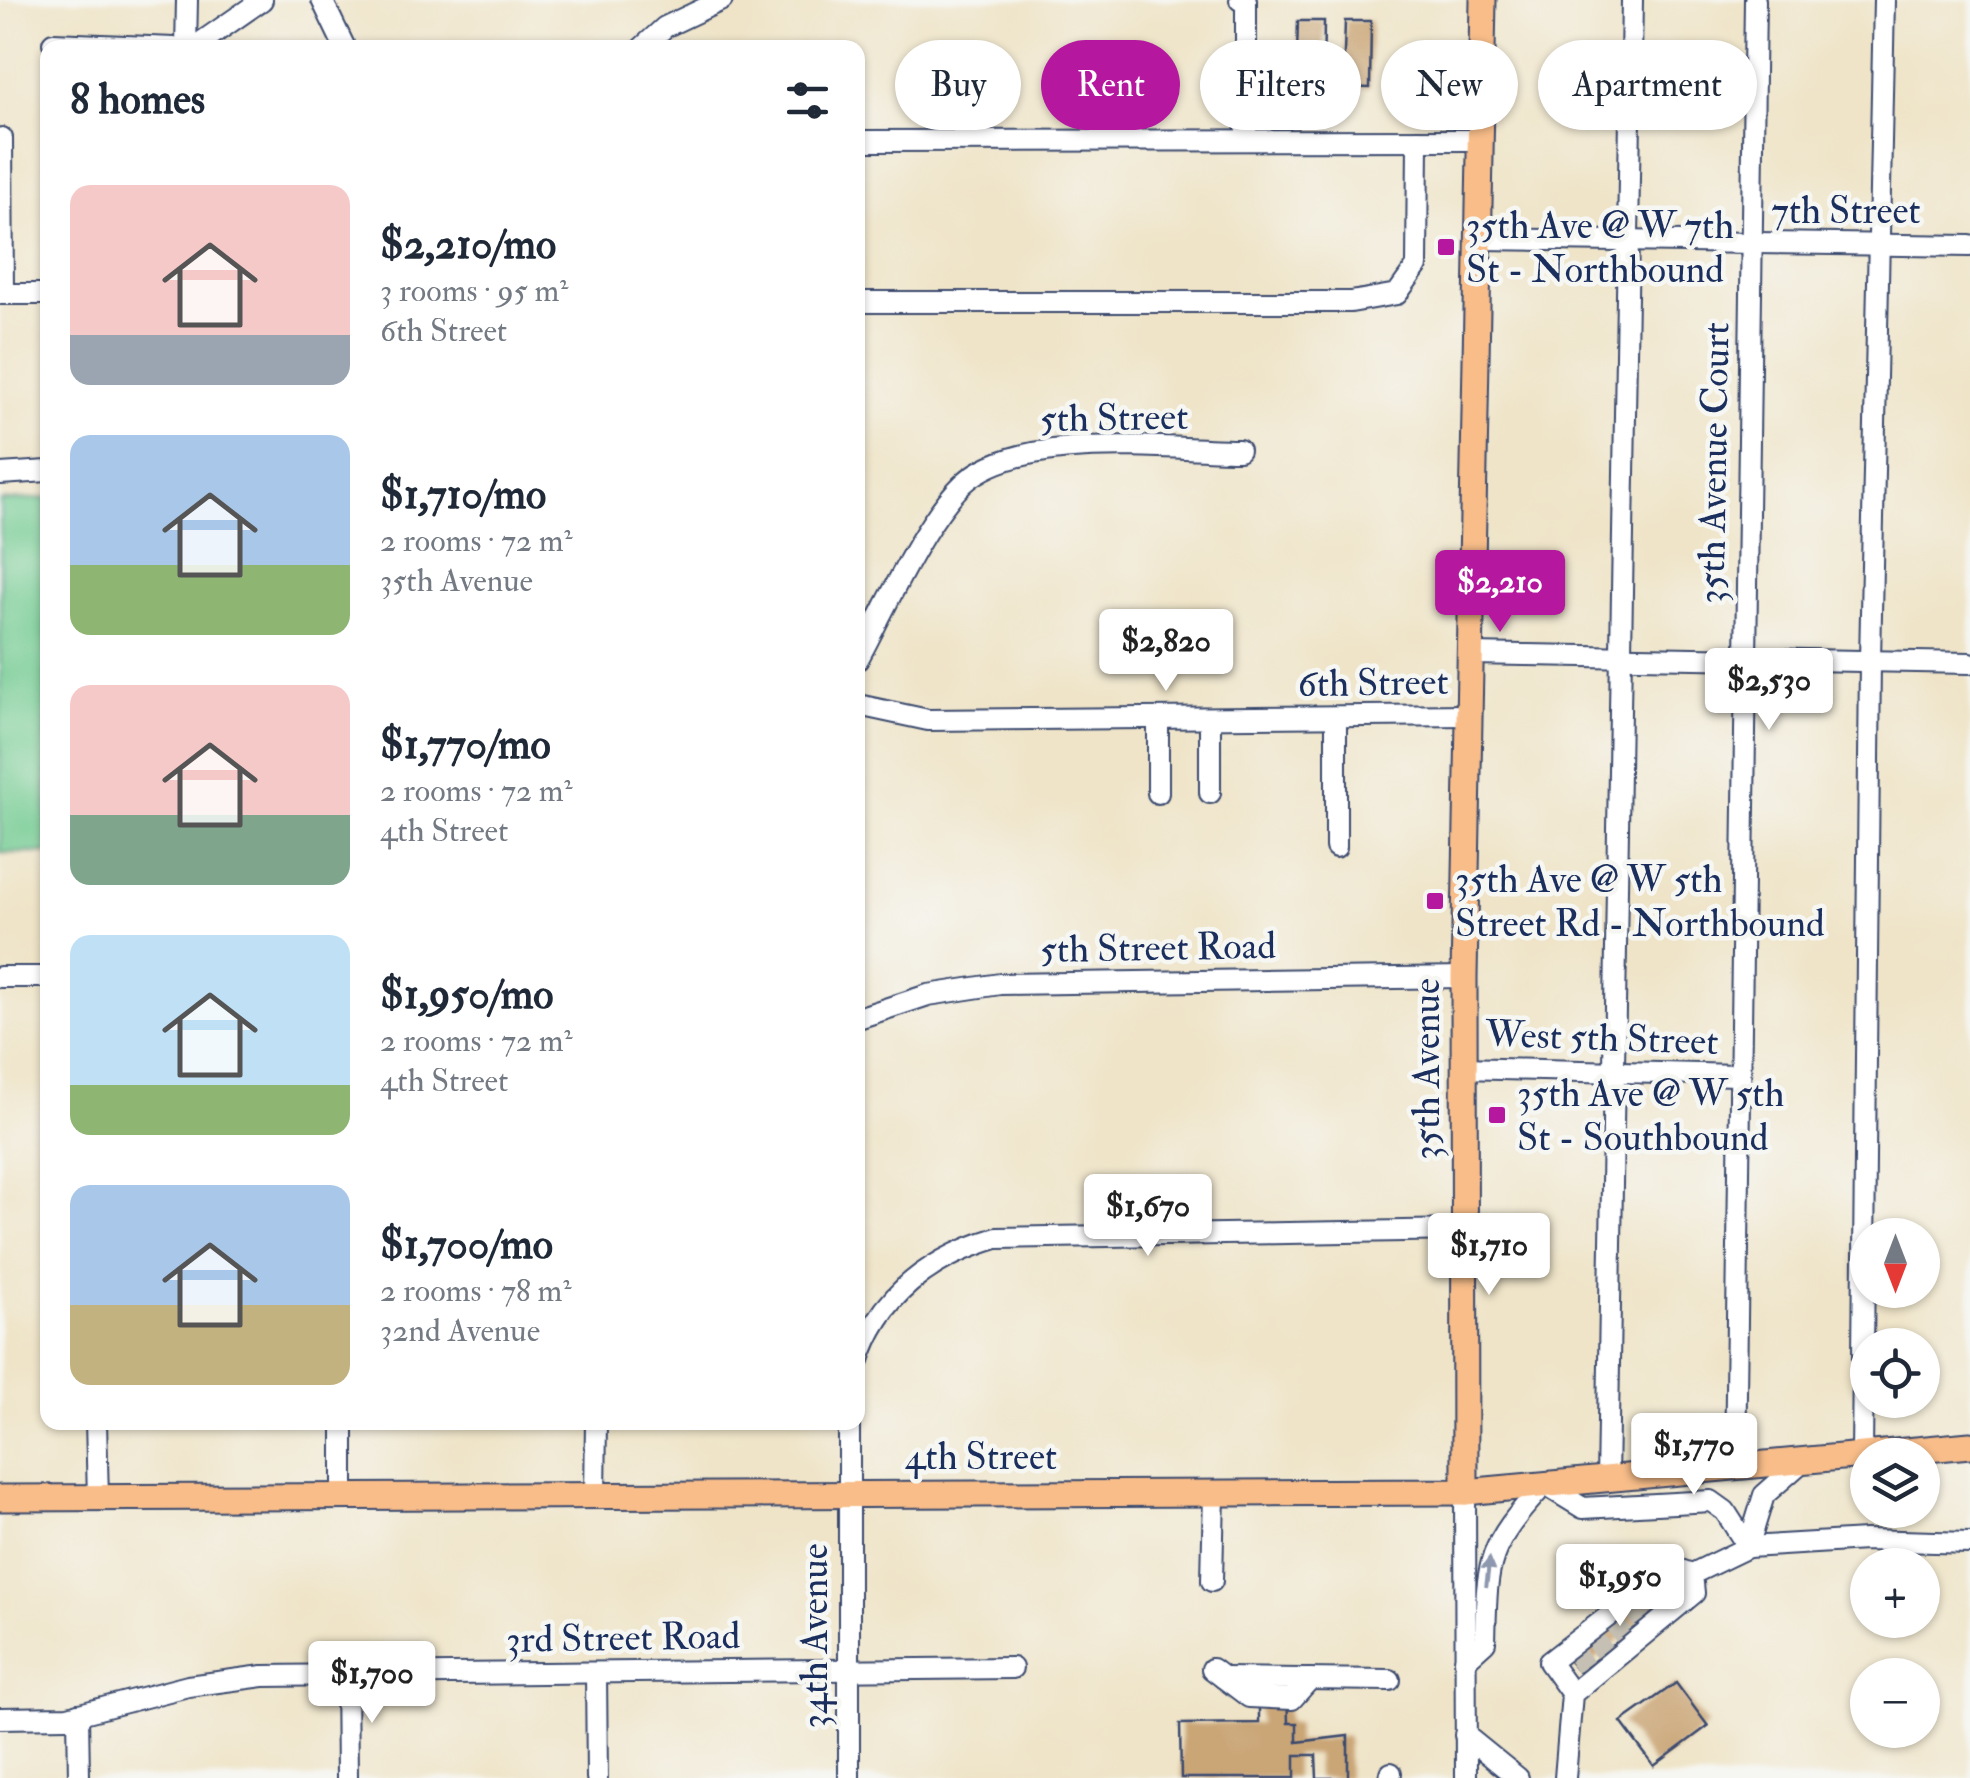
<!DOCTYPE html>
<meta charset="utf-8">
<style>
:root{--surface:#fff;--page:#f6f6f7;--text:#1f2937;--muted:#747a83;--accent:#b5179e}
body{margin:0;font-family:"IM FELL Double Pica",serif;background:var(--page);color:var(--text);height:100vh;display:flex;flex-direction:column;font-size:38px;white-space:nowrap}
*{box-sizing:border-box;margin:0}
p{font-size:32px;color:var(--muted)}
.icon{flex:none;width:55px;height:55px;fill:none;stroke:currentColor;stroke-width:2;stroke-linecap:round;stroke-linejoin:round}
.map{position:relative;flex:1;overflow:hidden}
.sheet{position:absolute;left:40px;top:40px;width:825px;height:1390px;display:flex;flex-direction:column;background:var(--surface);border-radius:20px;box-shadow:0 2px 8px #0004}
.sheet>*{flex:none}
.hud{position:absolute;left:895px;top:40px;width:925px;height:90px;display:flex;gap:20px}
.needle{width:65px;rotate:180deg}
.buttons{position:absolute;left:1850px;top:1218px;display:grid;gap:20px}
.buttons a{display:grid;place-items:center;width:90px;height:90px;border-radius:50%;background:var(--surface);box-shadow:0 2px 8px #0004;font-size:50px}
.price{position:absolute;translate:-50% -85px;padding:0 22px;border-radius:10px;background:#fff;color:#222;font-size:32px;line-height:65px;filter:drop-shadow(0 2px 5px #0008)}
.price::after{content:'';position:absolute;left:50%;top:60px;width:30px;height:22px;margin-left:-15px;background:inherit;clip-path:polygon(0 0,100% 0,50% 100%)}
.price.selected{background:var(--accent);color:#fff}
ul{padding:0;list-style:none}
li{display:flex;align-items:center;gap:30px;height:250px;padding:0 30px}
li span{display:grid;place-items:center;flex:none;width:280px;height:200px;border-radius:20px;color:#555}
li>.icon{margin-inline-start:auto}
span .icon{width:120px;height:120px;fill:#fffc;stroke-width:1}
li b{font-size:42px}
h2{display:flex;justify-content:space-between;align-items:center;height:120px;padding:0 30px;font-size:42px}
.pill{padding:0 35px;border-radius:45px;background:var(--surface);box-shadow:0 2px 8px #0004;font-size:35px;line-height:90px}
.pill.selected{background:var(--accent);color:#fff}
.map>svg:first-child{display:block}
.green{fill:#72cb91;stroke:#467d78;stroke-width:2.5}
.building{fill:#caa677}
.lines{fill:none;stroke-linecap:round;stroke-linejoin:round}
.minor-tunnel{stroke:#c5c0b3;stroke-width:20;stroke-dasharray:20 10;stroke-linecap:butt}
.minor-casing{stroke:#3b4a6e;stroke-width:24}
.major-casing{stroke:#3b4a6e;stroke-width:29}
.minor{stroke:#fff;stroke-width:20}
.major{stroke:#f8bd89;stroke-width:25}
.oneway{fill:#8d97ae}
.poi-dot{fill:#b5179e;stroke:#f6f6f2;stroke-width:4}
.labels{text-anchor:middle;stroke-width:9;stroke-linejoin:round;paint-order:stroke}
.street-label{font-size:38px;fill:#1b2f5e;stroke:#f6f6f2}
.poi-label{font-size:38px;fill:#1b2f5e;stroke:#f6f6f2;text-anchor:start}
</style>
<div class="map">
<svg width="1970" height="1778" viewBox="0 0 1970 1778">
<rect width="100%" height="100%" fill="#f6f6f2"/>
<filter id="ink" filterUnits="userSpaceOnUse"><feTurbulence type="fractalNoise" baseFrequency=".01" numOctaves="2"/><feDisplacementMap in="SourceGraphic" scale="20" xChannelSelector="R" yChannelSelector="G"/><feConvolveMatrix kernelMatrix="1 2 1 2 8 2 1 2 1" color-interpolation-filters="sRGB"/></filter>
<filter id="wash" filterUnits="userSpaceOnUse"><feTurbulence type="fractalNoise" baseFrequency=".0048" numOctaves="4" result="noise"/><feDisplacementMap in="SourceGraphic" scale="40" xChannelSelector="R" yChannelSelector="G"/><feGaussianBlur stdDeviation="2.25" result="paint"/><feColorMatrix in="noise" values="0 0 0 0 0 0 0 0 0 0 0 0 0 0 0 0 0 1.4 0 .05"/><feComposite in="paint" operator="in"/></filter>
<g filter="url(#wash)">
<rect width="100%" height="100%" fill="#efe4c8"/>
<!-- green -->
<polygon class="green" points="47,498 47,853 0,853 0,501"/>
<g id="blocks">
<!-- building -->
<g class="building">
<polygon points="1298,21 1324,21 1323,88 1296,87"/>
<polygon points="1345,21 1371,21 1370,88 1343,87"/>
<polygon points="1662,1584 1673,1596 1579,1673 1568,1660"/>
<polygon points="1676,1683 1708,1726 1654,1766 1621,1722"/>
<polygon points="1259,1690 1287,1690 1288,1723 1297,1723 1297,1742 1348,1736 1348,1778 1317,1778 1316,1755 1295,1755 1295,1778 1181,1778 1180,1724 1259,1723"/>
</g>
</g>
</g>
<g filter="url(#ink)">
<use href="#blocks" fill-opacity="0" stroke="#3b4a6e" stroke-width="2.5"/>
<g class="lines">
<!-- minor-tunnel -->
<g class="minor-tunnel">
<polyline points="1648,1595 1658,1608"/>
<polyline points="1633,1608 1642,1621"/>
<polyline points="1614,1623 1624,1636"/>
<polyline points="1594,1639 1604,1652"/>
<polyline points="1576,1654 1585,1667"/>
</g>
<!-- minor casing -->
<g class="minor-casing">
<g id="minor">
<polyline points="322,0 345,48"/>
<polyline points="1240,0 1246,0 1246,140"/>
<polyline points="53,43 174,48"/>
<polyline points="186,48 187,0"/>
<polyline points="193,48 262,0"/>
<polyline points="642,48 665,27 722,0"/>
<polyline points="2,138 3,294"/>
<polyline points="858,141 1481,140"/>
<polyline points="1481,239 1970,246"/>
<polyline points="0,294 48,294"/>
<polyline points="858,302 1351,302 1397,294 1417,266 1418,140"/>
<polyline points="0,474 48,471"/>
<polyline points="1472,654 1970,663"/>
<path d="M858,659C885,609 924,520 964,483C1021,431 1164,449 1239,450"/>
<polyline points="858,705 928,720 1470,715"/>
<polyline points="1210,718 1210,793"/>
<polyline points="1336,718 1336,847"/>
<polyline points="1158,719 1158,793"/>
<polyline points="0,977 48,977"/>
<polyline points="858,1018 928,995 1000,984 1464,977"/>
<polyline points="1463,1068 1738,1075"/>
<path d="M858,1363C879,1295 930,1258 997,1238L1462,1230"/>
<polyline points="96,1422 98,1498"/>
<polyline points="849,1422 849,1778"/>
<polyline points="1862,1455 1870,660 1884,0"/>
<polyline points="1735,1466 1755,0"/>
<polyline points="1607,1481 1632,0"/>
<polyline points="1547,1486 1583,1508 1711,1501 1725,1511 1748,1547"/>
<polyline points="1465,1492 1466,1778"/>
<polyline points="595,1495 596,1422"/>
<polyline points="343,1497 343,1422"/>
<polyline points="1748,1547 1764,1495 1804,1460"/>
<polyline points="1212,1581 1214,1493"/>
<path d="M1465,1660L1485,1642C1487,1561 1486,1548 1543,1486"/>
<polyline points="1212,1669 1249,1697 1292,1699 1310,1679"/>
<polyline points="596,1673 597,1778"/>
<polyline points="346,1675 347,1778"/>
<polyline points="1224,1678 1390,1680"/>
<polyline points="1572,1694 1549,1662 1672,1567 1692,1574"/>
<polyline points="78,1714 79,1778"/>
<polyline points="0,1718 68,1717 188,1686 263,1676 1012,1668"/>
<polyline points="1465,1735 1518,1778"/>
<polyline points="1390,1778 1391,1773"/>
<polyline points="1565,1778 1572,1694 1694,1593 1692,1574 1748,1547 1865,1540 1970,1543"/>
</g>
</g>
<!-- major casing -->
<g class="major-casing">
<g id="major">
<polyline points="1465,1492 1464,977 1483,0"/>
<polyline points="0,1498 1465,1492 1970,1445"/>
</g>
</g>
<!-- minor -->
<use href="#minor" class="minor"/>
<!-- major -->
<use href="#major" class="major"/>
</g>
<!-- one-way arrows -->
<defs><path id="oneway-solid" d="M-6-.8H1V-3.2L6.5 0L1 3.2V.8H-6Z" transform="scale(2.5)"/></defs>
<use class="oneway" href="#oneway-solid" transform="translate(1488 1572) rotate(-83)"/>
</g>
<!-- markers -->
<g class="poi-dot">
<rect x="1436" y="237" width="20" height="20" rx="5"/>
<rect x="1425" y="891" width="20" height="20" rx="5"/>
<rect x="1487" y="1105" width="20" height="20" rx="5"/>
</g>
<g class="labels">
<!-- street labels -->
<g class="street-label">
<text x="1846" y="223">7th Street</text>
<text transform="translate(1114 417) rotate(-1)" y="13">5th Street</text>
<text transform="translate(1713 463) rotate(-89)" y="13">35th Avenue Court</text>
<text transform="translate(1373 682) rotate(-1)" y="13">6th Street</text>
<text transform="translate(1158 947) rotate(-1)" y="13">5th Street Road</text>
<text transform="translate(1602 1037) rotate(2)" y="13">West 5th Street</text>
<text transform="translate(1426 1069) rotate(-90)" y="13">35th Avenue</text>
<text x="981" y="1469">4th Street</text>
<text transform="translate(814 1636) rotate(-90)" y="13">34th Avenue</text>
<text transform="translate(623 1637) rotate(-1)" y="13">3rd Street Road</text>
</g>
<!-- poi labels -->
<g class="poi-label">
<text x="1466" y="238">35th Ave @ W 7th<tspan x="1466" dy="44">St - Northbound</tspan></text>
<text x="1455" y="892">35th Ave @ W 5th<tspan x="1455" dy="44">Street Rd - Northbound</tspan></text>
<text x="1517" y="1106">35th Ave @ W 5th<tspan x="1517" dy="44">St - Southbound</tspan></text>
</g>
</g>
</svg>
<div class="buttons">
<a><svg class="needle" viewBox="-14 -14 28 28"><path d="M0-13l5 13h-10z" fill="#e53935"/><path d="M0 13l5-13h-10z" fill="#747a83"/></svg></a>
<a><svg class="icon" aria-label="locate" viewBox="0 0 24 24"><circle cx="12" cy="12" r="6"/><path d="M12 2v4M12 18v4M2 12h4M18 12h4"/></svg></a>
<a><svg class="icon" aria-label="layers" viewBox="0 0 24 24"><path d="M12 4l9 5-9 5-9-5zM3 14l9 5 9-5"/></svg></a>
<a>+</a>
<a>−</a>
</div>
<b class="price selected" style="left:1500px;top:635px">$2,210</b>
<b class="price" style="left:1166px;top:694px">$2,820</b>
<b class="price" style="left:1769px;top:733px">$2,530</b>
<b class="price" style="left:1148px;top:1259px">$1,670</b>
<b class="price" style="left:1489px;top:1298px">$1,710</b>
<b class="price" style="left:1694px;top:1498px">$1,770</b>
<b class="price" style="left:1620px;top:1629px">$1,950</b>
<b class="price" style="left:372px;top:1726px">$1,700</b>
<div class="hud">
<a class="pill">Buy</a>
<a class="pill selected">Rent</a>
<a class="pill">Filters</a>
<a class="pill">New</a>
<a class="pill">Apartment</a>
</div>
<section class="sheet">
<h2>8 homes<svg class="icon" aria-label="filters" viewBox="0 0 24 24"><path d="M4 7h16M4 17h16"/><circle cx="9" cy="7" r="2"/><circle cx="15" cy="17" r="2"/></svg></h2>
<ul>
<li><span style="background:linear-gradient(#f6c9c9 75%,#9aa5b1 0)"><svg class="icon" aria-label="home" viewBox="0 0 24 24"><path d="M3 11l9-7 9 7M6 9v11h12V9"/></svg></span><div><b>$2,210/mo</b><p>3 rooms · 95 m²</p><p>6th Street</p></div></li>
<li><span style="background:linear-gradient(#a9c7e8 65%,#8fb573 0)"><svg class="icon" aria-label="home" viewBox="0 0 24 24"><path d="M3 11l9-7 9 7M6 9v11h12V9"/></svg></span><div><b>$1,710/mo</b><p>2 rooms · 72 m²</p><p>35th Avenue</p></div></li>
<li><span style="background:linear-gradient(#f6c9c9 65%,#7fa58c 0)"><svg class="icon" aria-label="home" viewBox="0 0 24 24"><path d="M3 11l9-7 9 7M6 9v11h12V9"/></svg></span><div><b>$1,770/mo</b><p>2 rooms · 72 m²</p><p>4th Street</p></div></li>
<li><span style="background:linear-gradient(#bfe0f5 75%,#8fb573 0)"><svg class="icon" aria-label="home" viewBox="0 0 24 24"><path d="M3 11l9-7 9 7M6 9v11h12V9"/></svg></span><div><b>$1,950/mo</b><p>2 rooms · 72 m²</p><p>4th Street</p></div></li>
<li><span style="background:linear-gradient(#a9c7e8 60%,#c2b280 0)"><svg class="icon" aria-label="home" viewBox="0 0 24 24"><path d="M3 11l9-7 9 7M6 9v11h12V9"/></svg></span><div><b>$1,700/mo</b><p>2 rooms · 78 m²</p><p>32nd Avenue</p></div></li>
</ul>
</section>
</div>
